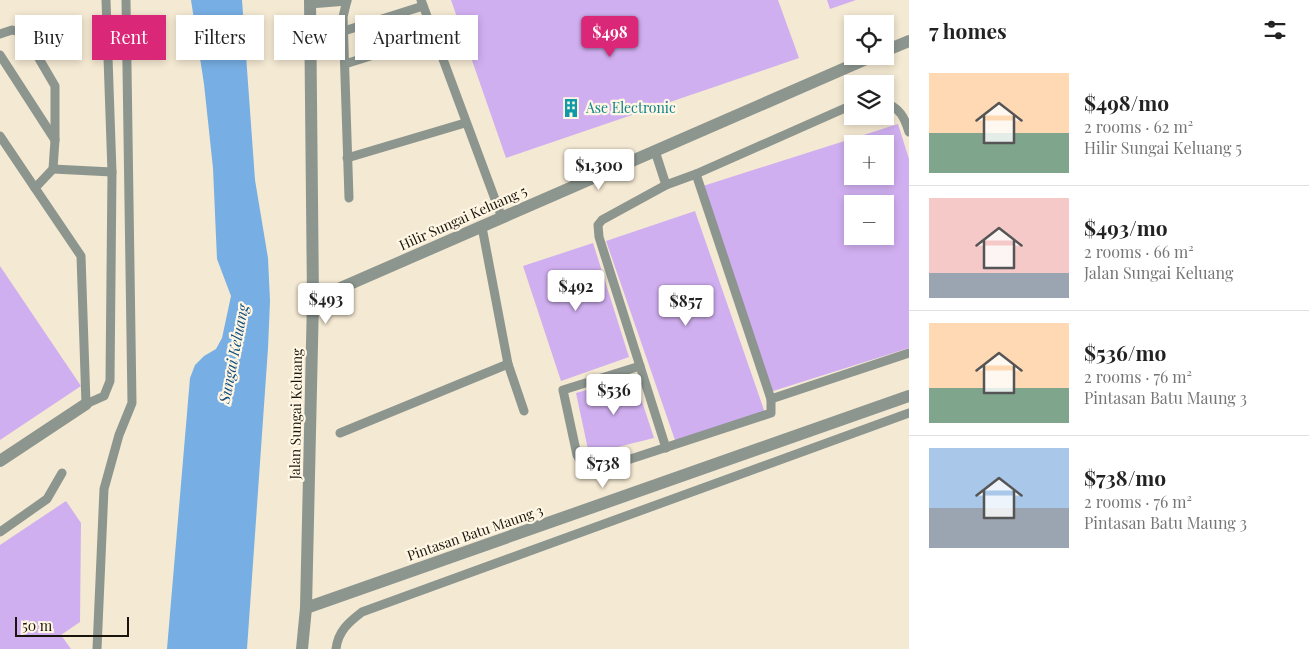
<!DOCTYPE html>
<meta charset="utf-8">
<style>
:root{--surface:#fff;--page:#f6f6f6;--text:#222;--muted:#767676;--line:#e0e0e0;--accent:#db2777}
body{margin:0;font-family:"Playfair Display",serif;background:var(--page);color:var(--text);height:100vh;display:flex;flex-direction:column;font-size:19px;white-space:nowrap}
*{box-sizing:border-box;margin:0}
p{font-size:16px;color:var(--muted)}
.icon{flex:none;width:28px;height:28px;fill:none;stroke:currentColor;stroke-width:2;stroke-linecap:round;stroke-linejoin:round}
.map{position:relative;flex:1;overflow:hidden}
.drawer{display:flex;flex-direction:column;background:var(--surface);width:400px}
.drawer>*{flex:none}
.guide{position:absolute;left:15px;top:15px;width:475px;height:45px;display:flex;gap:10px}
.buttons{position:absolute;left:844px;top:15px;display:grid;gap:10px}
.buttons a{display:grid;place-items:center;width:50px;height:50px;border-radius:0px;background:var(--surface);box-shadow:0 2px 8px #0003;font-size:25px}
.scale{position:absolute;left:15px;bottom:12px;width:114px;box-sizing:border-box;padding-left:5px;border:2px solid #19150d;border-top:0;font-size:14px;line-height:18px;white-space:nowrap;color:#19150d;-webkit-text-stroke:4px #fff6e4;paint-order:stroke}
.price{position:absolute;translate:-50% -42px;padding:0 11px;border-radius:5px;background:#fff;color:#222;font-size:16px;line-height:32px;filter:drop-shadow(0 1px 2px #0008)}
.price::after{content:'';position:absolute;left:50%;top:30px;width:15px;height:11px;margin-left:-8px;background:inherit;clip-path:polygon(0 0,100% 0,50% 100%)}
.price.current{background:var(--accent);color:#fff}
ul{padding:0;list-style:none}
li{display:flex;align-items:center;gap:15px;height:125px;padding:0 20px}
li+li{border-top:1px solid var(--line)}
li span{display:grid;place-items:center;flex:none;width:140px;height:100px;border-radius:0px;color:#555}
li>.icon{margin-inline-start:auto}
span .icon{width:60px;height:60px;fill:#fffc;stroke-width:1}
li b{font-size:21px}
h2{display:flex;justify-content:space-between;align-items:center;height:60px;padding:0 20px;font-size:21px}
.tag{padding:0 18px;border-radius:0px;background:var(--surface);box-shadow:0 2px 8px #0003;font-size:18px;line-height:45px}
.tag.current{background:var(--accent);color:#fff}
main{display:flex;flex:1;min-height:0}
.map>svg:first-child{display:block}
.water{fill:#77aee3}
.building{fill:#d0aff0;fill-rule:evenodd}
.lines{fill:none;stroke-linecap:round;stroke-linejoin:round}
.service{stroke:#8c968f;stroke-width:9}
.minor{stroke:#8c968f;stroke-width:12}
.tertiary{stroke:#8c968f;stroke-width:12}
.labels{text-anchor:middle;stroke-width:4.5;stroke-linejoin:round;paint-order:stroke}
.culture-label{font-size:14px;fill:#0d838f;stroke:#fff6e4;text-anchor:start}
.street-label{font-size:14px;fill:#19150d;stroke:#fff6e4}
.water-label{font-size:15px;font-style:italic;fill:#114e7f;stroke:#fff6e4}
</style>
<main>
<div class="map">
<svg width="909" height="649" viewBox="0 0 909 649">
<rect width="100%" height="100%" fill="#f4e9d2"/>
<!-- water -->
<polygon class="water" points="191,0 242,0 255,180 268,258 270,301 268,348 247,649 167,649 190,378 195,365 204,356 216,349 222,338 231,296 217,259 213,168 204,84"/>
<!-- building -->
<g class="building">
<polygon points="451,0 778,0 799,58 506,158"/>
<polygon points="827,0 856,0 830,9"/>
<path d="M898,124L909,159V348L770,392L703,186ZM852,144H885V176H852ZM852,204H885V236H852Z"/>
<polygon points="695,211 765,413 676,443 606,241"/>
<polygon points="593,243 629,357 561,381 523,266"/>
<polygon points="0,266 81,386 0,440"/>
<polygon points="634,377 654,438 589,454 576,393"/>
<polygon points="66,501 81,523 80,622 61,635 71,649 0,649 0,545"/>
</g>
<g class="lines">
<!-- service -->
<g class="service">
<polyline points="347,0 343,17 349,198"/>
<polyline points="421,0 502,218"/>
<polyline points="310,4 347,1"/>
<polyline points="344,31 423,6"/>
<polyline points="0,34 12,30 24,33 55,86 55,140 53,169 35,188 81,256 86,404 104,396 110,381 112,172 106,0"/>
<polyline points="0,55 55,140"/>
<polyline points="345,64 434,36"/>
<path d="M885,102C900,109 904,116 909,132"/>
<polyline points="0,136 35,188"/>
<polyline points="655,151 666,185"/>
<polyline points="347,158 465,123"/>
<polyline points="53,169 112,172"/>
<polyline points="482,227 508,364 524,411"/>
<polyline points="640,366 563,390 577,455 585,470 591,472 771,413 771,399 696,174"/>
<polyline points="771,399 909,353"/>
<polyline points="340,433 508,364"/>
<polyline points="666,448 599,237 598,225 602,220 666,185 696,174 852,105"/>
<polyline points="0,532 47,499 62,473"/>
<polyline points="97,649 104,489 119,435 132,403 126,0"/>
<path d="M336,649C338,631 349,622 362,612L909,413"/>
</g>
<!-- minor -->
<g class="minor">
<polyline points="885,51 909,41"/>
<polyline points="313,300 873,56"/>
<polyline points="0,461 86,404"/>
</g>
<!-- tertiary -->
<g class="tertiary">
<polyline points="306,608 909,396"/>
<polyline points="302,649 306,608 313,300 310,0"/>
</g>
</g>
<!-- icons -->
<defs>
<g id="building-bare" transform="scale(1.5)"><path d="M-4-6H4V6H1V3H-1V6H-4ZM-2.5-4.3h1.7v1.8h-1.7ZM.8-4.3h1.7v1.8H.8ZM-2.5-1h1.7V.8h-1.7ZM.8-1h1.7V.8H.8Z" fill="#0f9aa8" stroke="#fff6e4" stroke-width="2.5" paint-order="stroke"/></g>
</defs>
<g fill-rule="evenodd">
<use href="#building-bare" x="571" y="108"/>
</g>
<g class="labels">
<!-- culture labels -->
<g class="culture-label">
<text x="586" y="113">Ase Electronic</text>
</g>
<!-- street labels -->
<g class="street-label">
<text transform="translate(463 218) rotate(-24)" y="5">Hilir Sungai Keluang 5</text>
<text transform="translate(296 414) rotate(-89)" y="5">Jalan Sungai Keluang</text>
<text transform="translate(475 533) rotate(-19)" y="5">Pintasan Batu Maung 3</text>
</g>
<!-- water labels -->
<g class="water-label">
<text transform="translate(234 354) rotate(-79)" y="5">Sungai Keluang</text>
</g>
</g>
</svg>
<div class="buttons">
<a><svg class="icon" aria-label="locate" viewBox="0 0 24 24"><circle cx="12" cy="12" r="6"/><path d="M12 2v4M12 18v4M2 12h4M18 12h4"/></svg></a>
<a><svg class="icon" aria-label="layers" viewBox="0 0 24 24"><path d="M12 4l9 5-9 5-9-5zM3 14l9 5 9-5"/></svg></a>
<a>+</a>
<a>−</a>
</div>
<div class="scale">50 m</div>
<b class="price current" style="left:610px;top:58px">$498</b>
<b class="price" style="left:599px;top:191px">$1,300</b>
<b class="price" style="left:576px;top:312px">$492</b>
<b class="price" style="left:326px;top:325px">$493</b>
<b class="price" style="left:686px;top:327px">$857</b>
<b class="price" style="left:614px;top:416px">$536</b>
<b class="price" style="left:603px;top:489px">$738</b>
<div class="guide">
<a class="tag">Buy</a>
<a class="tag current">Rent</a>
<a class="tag">Filters</a>
<a class="tag">New</a>
<a class="tag">Apartment</a>
</div>
</div>
<section class="drawer">
<h2>7 homes<svg class="icon" aria-label="filters" viewBox="0 0 24 24"><path d="M4 7h16M4 17h16"/><circle cx="9" cy="7" r="2"/><circle cx="15" cy="17" r="2"/></svg></h2>
<ul>
<li><span style="background:linear-gradient(#ffd9b3 60%,#7fa58c 0)"><svg class="icon" aria-label="home" viewBox="0 0 24 24"><path d="M3 11l9-7 9 7M6 9v11h12V9"/></svg></span><div><b>$498/mo</b><p>2 rooms · 62 m²</p><p>Hilir Sungai Keluang 5</p></div></li>
<li><span style="background:linear-gradient(#f6c9c9 75%,#9aa5b1 0)"><svg class="icon" aria-label="home" viewBox="0 0 24 24"><path d="M3 11l9-7 9 7M6 9v11h12V9"/></svg></span><div><b>$493/mo</b><p>2 rooms · 66 m²</p><p>Jalan Sungai Keluang</p></div></li>
<li><span style="background:linear-gradient(#ffd9b3 65%,#7fa58c 0)"><svg class="icon" aria-label="home" viewBox="0 0 24 24"><path d="M3 11l9-7 9 7M6 9v11h12V9"/></svg></span><div><b>$536/mo</b><p>2 rooms · 76 m²</p><p>Pintasan Batu Maung 3</p></div></li>
<li><span style="background:linear-gradient(#a9c7e8 60%,#9aa5b1 0)"><svg class="icon" aria-label="home" viewBox="0 0 24 24"><path d="M3 11l9-7 9 7M6 9v11h12V9"/></svg></span><div><b>$738/mo</b><p>2 rooms · 76 m²</p><p>Pintasan Batu Maung 3</p></div></li>
</ul>
</section>
</main>
